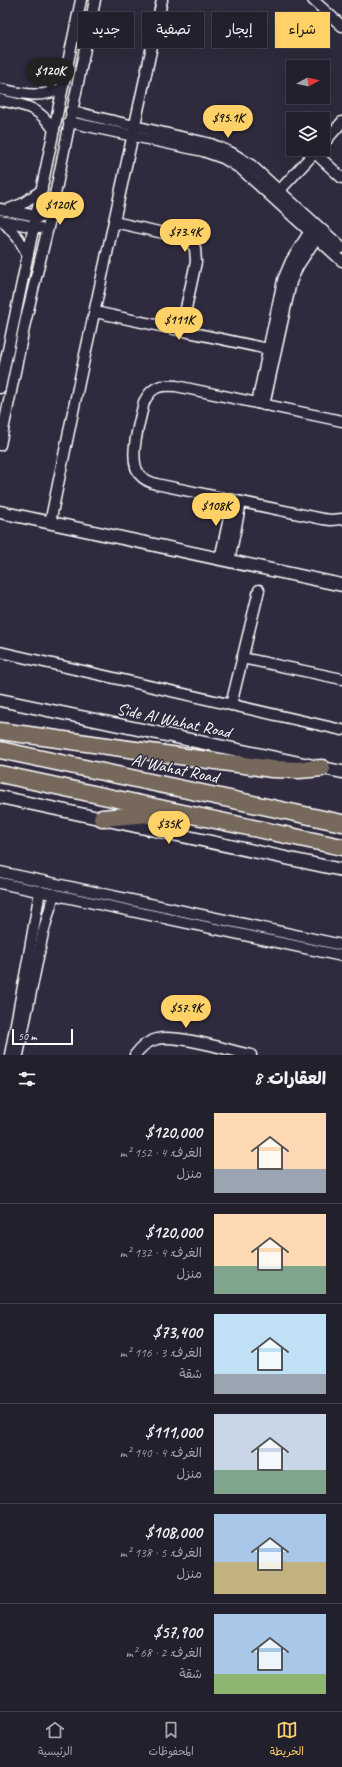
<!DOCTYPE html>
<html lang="ar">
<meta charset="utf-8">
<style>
:root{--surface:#23202e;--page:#2f2d3a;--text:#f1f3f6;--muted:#a3a3aa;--line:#403e4a;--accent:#ffd166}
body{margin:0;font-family:Caveat,"Playpen Sans Arabic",sans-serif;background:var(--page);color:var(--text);direction:rtl;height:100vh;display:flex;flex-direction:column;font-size:15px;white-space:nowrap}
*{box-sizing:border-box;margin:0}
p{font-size:13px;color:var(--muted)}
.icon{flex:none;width:22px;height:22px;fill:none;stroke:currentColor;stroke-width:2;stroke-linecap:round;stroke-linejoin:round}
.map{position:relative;height:1055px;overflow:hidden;direction:ltr}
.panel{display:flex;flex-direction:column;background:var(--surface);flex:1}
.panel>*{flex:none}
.guide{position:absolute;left:12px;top:12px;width:318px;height:36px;direction:rtl;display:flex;gap:8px}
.needle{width:26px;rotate:82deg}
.fabs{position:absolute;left:286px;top:60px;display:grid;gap:8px}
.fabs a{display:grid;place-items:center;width:44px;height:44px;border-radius:0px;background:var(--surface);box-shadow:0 4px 16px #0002,0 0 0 1px var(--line);font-size:20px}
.scale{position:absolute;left:12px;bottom:10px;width:61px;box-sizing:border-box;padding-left:4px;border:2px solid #fff;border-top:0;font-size:11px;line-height:14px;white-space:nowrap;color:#fff;-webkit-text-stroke:3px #2f2a3d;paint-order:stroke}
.price{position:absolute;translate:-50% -34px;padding:0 9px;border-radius:14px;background:var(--accent);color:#111;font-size:13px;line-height:26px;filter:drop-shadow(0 1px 2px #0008)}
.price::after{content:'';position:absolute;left:50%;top:24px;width:12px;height:9px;margin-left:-6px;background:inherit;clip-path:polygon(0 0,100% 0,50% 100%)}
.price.active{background:#222;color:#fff}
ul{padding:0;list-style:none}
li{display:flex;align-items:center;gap:12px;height:100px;padding:0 16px}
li+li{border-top:1px solid var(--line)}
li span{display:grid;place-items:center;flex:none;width:112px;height:80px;border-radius:0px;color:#555}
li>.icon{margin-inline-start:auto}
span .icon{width:48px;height:48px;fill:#fffc;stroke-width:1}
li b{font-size:17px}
h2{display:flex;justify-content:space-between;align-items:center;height:48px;padding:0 16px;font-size:17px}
.tag{padding:0 14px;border-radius:0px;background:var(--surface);box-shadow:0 4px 16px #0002,0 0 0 1px var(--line);font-size:14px;line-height:36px}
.tag.active{background:var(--accent);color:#111}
.menu{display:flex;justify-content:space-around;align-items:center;height:56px;border-top:1px solid var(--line);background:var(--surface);font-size:11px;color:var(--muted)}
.menu a{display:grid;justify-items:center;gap:2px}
.menu .active{color:var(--accent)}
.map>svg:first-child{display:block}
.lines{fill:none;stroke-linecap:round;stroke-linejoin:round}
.minor-casing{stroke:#fff;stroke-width:13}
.tertiary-casing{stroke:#fff;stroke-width:15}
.trunk-casing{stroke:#fff;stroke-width:19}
.minor{stroke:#2f2a3d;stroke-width:10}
.tertiary{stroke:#2f2a3d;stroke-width:12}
.trunk{stroke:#76695c;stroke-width:16}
.labels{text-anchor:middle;stroke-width:3;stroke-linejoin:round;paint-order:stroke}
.street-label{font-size:17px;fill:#fff;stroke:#2f2a3d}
</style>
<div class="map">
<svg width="342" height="1055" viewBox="0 0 342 1055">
<rect width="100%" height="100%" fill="#2f2a3d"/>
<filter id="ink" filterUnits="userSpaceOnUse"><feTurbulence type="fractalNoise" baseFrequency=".025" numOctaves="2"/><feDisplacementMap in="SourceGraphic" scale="8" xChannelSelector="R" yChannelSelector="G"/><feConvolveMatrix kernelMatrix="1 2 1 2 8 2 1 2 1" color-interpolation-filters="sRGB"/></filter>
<g filter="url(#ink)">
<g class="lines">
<!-- minor casing -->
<g class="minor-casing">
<g id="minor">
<polyline points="313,0 342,26"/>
<path d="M0,89C23,94 41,99 62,88"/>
<path d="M0,100C25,105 39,107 54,130"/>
<polyline points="71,111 211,144 232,153 251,165 342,248"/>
<polyline points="69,122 203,151 223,158 241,169 342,261"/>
<polyline points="323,144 342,122"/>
<polyline points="315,153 342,178"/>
<polyline points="279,191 318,149"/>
<polyline points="0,209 42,217"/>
<polyline points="7,210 22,204 42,190"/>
<polyline points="0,220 39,228"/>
<polyline points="3,221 18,238 28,255"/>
<polyline points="114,222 186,238 195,248 196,262 181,331"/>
<polyline points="95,312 268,349"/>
<polyline points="0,388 81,0"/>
<polyline points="257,403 283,280 291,261 310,231"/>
<polyline points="264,405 291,282 298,266 317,237"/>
<path d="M342,421L176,386C160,385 152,386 144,402C140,421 127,460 140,475C144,480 150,482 156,484L323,519L331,520L342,519"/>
<polyline points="0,445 25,323 50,219 95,0"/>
<polyline points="50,523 80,378 162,0"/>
<polyline points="220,559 233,500"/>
<polyline points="229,561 241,502"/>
<polyline points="0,652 342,730"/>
<polyline points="242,658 342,679"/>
<polyline points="231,705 259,590"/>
<polyline points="0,872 342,945"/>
<polyline points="0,883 342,956"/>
<polyline points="10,1055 28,960 40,891"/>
<polyline points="18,1055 43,933 54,894"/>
<path d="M135,1055C140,1048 148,1041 157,1039C177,1034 228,1050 251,1055"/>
</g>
</g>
<!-- tertiary casing -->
<g class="tertiary-casing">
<g id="tertiary">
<polyline points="0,512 342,585"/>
<polyline points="0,700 342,772"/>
<polyline points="0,797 342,870"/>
</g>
</g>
<!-- trunk casing -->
<g class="trunk-casing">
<g id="trunk">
<polyline points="0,731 272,769 299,770 322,768"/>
<polyline points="0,750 342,823"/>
<polyline points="0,774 342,847"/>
<polyline points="102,818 161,813"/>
</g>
</g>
<!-- minor -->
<use href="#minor" class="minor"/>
<!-- tertiary -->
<use href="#tertiary" class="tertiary"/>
<!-- trunk -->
<use href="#trunk" class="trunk"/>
</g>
</g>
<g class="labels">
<!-- street labels -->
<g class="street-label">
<text transform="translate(174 720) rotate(12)" y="6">Side Al Wahat Road</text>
<text transform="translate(175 768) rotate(12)" y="6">Al Wahat Road</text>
</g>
</g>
</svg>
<div class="fabs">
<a><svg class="needle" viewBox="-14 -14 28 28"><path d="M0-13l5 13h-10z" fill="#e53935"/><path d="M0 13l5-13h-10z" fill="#a3a3aa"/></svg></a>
<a><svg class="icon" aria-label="layers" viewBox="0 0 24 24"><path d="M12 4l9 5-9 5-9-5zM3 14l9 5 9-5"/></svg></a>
</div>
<div class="scale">50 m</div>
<b class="price active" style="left:50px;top:92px">$120K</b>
<b class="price" style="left:228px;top:139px">$95.1K</b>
<b class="price" style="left:60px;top:226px">$120K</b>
<b class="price" style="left:185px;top:253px">$73.4K</b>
<b class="price" style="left:179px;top:341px">$111K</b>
<b class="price" style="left:216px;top:527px">$108K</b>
<b class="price" style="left:169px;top:845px">$35K</b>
<b class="price" style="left:186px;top:1029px">$57.9K</b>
<div class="guide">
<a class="tag active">شراء</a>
<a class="tag">إيجار</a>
<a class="tag">تصفية</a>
<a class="tag">جديد</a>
</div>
</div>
<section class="panel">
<h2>العقارات: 8<svg class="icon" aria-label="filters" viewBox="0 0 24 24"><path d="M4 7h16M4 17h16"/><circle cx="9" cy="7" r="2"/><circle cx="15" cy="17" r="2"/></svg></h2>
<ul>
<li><span style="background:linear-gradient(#ffd9b3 70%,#9aa5b1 0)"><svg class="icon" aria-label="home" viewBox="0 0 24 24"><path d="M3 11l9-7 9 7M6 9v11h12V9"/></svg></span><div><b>$120,000</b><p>الغرف: 4 · 152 m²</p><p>منزل</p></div></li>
<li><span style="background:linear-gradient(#ffd9b3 65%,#7fa58c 0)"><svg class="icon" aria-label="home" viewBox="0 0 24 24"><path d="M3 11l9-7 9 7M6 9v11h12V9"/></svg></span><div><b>$120,000</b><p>الغرف: 4 · 132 m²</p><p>منزل</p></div></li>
<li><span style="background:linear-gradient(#bfe0f5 75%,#9aa5b1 0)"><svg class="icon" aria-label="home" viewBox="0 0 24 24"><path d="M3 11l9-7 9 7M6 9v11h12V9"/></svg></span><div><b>$73,400</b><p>الغرف: 3 · 116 m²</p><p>شقة</p></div></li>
<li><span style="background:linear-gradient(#c9d6e8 70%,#7fa58c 0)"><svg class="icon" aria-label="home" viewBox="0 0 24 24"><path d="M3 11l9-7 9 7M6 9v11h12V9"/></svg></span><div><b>$111,000</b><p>الغرف: 4 · 140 m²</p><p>منزل</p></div></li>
<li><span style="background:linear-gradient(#a9c7e8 60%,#c2b280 0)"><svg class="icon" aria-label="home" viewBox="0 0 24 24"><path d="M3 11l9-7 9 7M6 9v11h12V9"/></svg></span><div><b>$108,000</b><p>الغرف: 5 · 138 m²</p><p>منزل</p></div></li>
<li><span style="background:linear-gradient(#a9c7e8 75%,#8fb573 0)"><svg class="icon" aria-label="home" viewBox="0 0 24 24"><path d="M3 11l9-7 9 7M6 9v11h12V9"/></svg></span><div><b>$57,900</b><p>الغرف: 2 · 68 m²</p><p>شقة</p></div></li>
</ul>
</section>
<nav class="menu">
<a class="active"><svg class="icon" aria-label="map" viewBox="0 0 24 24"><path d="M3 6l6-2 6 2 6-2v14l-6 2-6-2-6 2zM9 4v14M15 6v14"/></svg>الخريطة</a>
<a><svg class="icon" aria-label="saved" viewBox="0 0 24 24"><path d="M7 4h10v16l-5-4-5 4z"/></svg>المحفوظات</a>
<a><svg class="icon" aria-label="home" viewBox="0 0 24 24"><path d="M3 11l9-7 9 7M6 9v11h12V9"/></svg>الرئيسية</a>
</nav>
